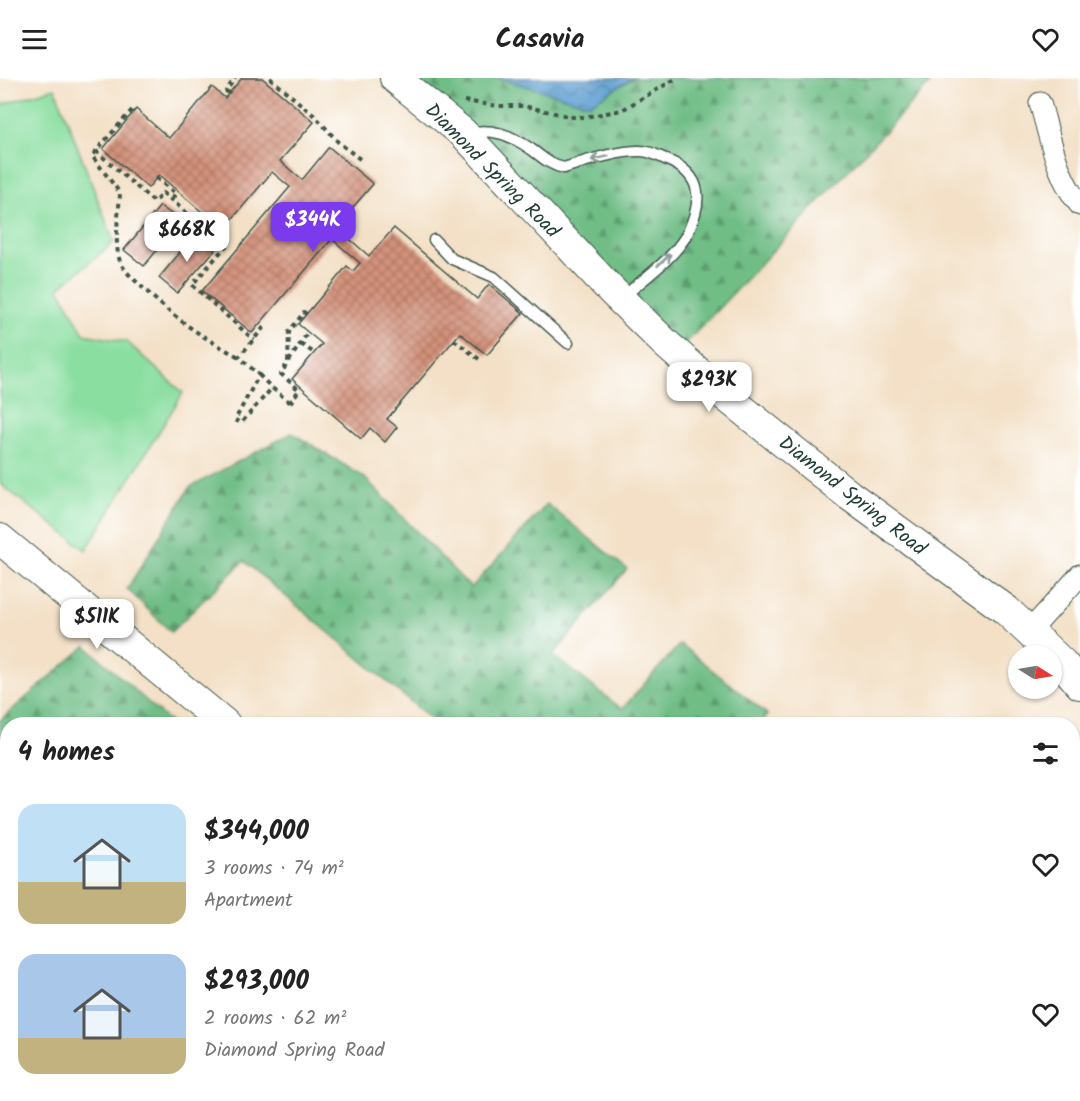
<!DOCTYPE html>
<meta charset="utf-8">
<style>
:root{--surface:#fff;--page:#f6f6f6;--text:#222;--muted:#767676;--accent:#7c3aed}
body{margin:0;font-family:Kalam,sans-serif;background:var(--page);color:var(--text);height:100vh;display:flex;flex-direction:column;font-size:22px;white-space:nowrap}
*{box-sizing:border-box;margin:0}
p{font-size:20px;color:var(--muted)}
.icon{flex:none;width:33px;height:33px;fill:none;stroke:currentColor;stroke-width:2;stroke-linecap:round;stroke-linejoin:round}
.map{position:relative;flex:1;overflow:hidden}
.drawer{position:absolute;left:0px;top:639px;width:1080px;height:384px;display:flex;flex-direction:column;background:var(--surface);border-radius:24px 24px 0 0;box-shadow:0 2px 4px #0004}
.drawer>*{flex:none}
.needle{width:39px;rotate:101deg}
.tools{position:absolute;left:1008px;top:567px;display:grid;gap:12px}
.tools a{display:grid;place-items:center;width:54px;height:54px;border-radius:50%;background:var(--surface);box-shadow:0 2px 4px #0004;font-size:30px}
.price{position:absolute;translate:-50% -51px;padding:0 14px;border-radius:12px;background:#fff;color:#222;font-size:20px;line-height:39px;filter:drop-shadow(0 2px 3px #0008)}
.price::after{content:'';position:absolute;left:50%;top:36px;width:18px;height:14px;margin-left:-9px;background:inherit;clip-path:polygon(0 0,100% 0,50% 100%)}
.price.selected{background:var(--accent);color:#fff}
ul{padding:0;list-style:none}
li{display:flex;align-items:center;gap:18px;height:150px;padding:0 18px}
li span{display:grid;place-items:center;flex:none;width:168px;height:120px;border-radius:18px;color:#555}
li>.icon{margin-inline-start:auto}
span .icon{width:72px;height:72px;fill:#fffc;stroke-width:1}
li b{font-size:26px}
h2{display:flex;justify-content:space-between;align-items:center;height:72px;padding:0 18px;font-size:26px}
header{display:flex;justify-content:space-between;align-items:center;height:78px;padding:0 18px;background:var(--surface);font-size:27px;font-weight:700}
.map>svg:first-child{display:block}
.forest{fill:url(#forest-firs);stroke:#477d5d;stroke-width:1.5}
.park{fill:#8adea0;stroke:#548e6a;stroke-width:1.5}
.water{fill:url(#water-waves);stroke:#406e84;stroke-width:1.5}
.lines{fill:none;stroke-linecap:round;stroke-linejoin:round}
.river{stroke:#61a0d3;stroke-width:36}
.building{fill:url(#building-cross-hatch)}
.lane-casing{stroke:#3f554a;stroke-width:13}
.street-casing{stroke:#3f554a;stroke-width:23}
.secondary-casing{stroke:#3f554a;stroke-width:32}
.path{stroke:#3f554a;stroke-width:4;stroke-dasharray:4.5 4.5;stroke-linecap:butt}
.lane{stroke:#fff;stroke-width:10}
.street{stroke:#fff;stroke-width:21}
.secondary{stroke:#fff;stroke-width:30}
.oneway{stroke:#8f9e9a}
.labels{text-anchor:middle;stroke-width:6;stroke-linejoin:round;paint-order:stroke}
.street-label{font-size:20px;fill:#1f3d34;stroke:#fff}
</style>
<header><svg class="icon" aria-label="menu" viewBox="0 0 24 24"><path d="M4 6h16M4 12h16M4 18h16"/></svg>Casavia<svg class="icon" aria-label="heart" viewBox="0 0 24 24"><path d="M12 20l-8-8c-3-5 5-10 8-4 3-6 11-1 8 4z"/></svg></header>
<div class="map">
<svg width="1080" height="1023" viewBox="0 0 1080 1023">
<defs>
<pattern id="forest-firs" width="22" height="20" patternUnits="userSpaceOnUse" patternTransform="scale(1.5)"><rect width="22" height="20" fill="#6fbd86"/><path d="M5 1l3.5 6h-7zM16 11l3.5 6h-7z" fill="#5b9b6e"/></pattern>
<pattern id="water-waves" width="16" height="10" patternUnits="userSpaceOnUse" patternTransform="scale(1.5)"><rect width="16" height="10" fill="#61a0d3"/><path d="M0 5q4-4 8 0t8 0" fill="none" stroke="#4f84ac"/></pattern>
<pattern id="building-cross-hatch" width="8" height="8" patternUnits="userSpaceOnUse" patternTransform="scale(1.5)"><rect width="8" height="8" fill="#d4927b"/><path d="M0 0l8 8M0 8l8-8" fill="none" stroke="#ab7866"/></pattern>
</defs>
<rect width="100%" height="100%" fill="#fff"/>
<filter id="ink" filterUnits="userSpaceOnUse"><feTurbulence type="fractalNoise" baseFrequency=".0167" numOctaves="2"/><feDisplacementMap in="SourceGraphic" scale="12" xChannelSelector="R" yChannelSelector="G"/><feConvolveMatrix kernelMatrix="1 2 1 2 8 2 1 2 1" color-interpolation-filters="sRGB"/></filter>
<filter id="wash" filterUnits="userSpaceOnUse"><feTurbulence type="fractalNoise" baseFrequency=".008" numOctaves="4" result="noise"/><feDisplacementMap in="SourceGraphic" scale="24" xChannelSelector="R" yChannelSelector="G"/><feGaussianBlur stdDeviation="1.35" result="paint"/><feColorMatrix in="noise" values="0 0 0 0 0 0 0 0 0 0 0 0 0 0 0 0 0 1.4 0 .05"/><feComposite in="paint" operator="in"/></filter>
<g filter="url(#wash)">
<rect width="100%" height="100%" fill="#f3e0c6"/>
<!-- forest -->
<g class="forest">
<polygon points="384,0 498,0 589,26 633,0 935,0 674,278 417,19"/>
<polygon points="292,355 364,399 471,510 547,426 627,491 553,577 622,631 680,566 768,637 760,646 437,646 244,483 171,554 127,511 190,409"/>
<polygon points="86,568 172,646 8,646 8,1016 658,1016 669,1023 0,1023 0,642"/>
</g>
<!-- park -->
<polygon class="park" points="55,10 114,164 59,210 84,256 127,264 183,315 86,472 0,406 0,27"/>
<!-- water -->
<polygon class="water" points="498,0 633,0 589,26"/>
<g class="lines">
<!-- river -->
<g class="river">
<polyline points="0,826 8,836"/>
<polyline points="159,1016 166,1023"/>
</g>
</g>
<g id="blocks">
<!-- building -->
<g class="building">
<polygon points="242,0 262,0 314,44 280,83 302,102 329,69 373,106 336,149 369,178 394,150 477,221 489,206 523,235 487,277 460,255 387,341 397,349 385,364 370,350 361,361 292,301 322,266 298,246 347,188 353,193 360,185 332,161 252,255 202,213 290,109 272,94 223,152 159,97 148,110 103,71 136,31 169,60 212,9 225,20"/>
<polygon points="160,128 181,143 144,188 124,172"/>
<polygon points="195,156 215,172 177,215 159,200"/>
</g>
</g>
</g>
<g filter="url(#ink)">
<use href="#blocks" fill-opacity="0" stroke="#3f554a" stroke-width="1.5"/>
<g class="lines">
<!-- lane casing -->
<g class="lane-casing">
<g id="lane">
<path d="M467,55C492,50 509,56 531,71C542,79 551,88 564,90C585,83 619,72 641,73C650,73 659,78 667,82C703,97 703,122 688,154C675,180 644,200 623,219"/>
<polyline points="434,162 452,181 494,199 568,265"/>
</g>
</g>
<!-- street casing -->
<g class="street-casing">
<g id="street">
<path d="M1040,25C1050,59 1057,100 1080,127"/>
<polyline points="1029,554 1080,497"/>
</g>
</g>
<!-- secondary casing -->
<g class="secondary-casing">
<g id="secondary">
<polyline points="395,0 463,55 612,213 665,265 718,312 849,417 1006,532 1062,585 1080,606"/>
<polyline points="0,461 225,646"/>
<polyline points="689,1016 696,1023"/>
</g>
</g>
<!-- path -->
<g class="path">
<polyline points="270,0 316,39 338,64 361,82"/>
<polyline points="229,15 226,13 235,0"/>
<polyline points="464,23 498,28 524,28 572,39 585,39 622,32 677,0"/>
<polyline points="132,32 96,73 154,124 163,115 226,168 192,207 254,262"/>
<path d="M96,73L92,78L120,115C119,136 114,160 119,180C122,192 134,201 142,209C173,239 201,259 239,279"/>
<polyline points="156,100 176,116 171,122"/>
<polyline points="264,249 239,279 259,297 235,342 241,345 272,310 292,326"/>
<polyline points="454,262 479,281"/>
<polyline points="301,266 314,275"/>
<polyline points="289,283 308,254"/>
<polyline points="259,297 272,310"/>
<polyline points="290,325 299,312 281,296 288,284 289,254 304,234 306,236"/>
</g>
<!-- lane -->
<use href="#lane" class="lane"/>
<!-- street -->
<use href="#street" class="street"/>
<!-- secondary -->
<use href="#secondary" class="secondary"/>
</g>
<!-- one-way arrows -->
<defs><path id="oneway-shaft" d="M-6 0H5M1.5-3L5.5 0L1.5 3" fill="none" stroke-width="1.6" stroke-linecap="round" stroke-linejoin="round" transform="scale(1.5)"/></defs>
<g class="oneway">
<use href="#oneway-shaft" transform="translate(600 80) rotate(167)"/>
<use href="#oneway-shaft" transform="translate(664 182) rotate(-42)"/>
</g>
</g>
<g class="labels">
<!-- street labels -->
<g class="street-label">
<text transform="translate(493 92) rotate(45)" y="7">Diamond Spring Road</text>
<text transform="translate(853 417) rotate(38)" y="7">Diamond Spring Road</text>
</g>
</g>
</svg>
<div class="tools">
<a><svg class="needle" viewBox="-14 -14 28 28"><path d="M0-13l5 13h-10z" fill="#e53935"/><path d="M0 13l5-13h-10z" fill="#767676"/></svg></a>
</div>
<b class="price selected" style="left:313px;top:175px">$344K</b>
<b class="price" style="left:187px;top:185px">$668K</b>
<b class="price" style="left:709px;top:335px">$293K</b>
<b class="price" style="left:97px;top:572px">$511K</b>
<section class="drawer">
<h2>4 homes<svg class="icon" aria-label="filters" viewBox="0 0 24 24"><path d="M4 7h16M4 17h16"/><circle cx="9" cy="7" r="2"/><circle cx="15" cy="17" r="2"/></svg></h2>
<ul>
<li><span style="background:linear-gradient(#bfe0f5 65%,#c2b280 0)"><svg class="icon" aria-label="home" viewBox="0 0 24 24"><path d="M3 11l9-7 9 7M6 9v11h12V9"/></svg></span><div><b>$344,000</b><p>3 rooms · 74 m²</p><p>Apartment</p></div><svg class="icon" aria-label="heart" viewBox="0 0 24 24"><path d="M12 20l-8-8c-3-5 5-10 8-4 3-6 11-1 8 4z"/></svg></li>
<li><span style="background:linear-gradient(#a9c7e8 70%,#c2b280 0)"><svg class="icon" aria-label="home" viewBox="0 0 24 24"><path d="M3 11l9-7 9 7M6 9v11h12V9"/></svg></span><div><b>$293,000</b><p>2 rooms · 62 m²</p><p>Diamond Spring Road</p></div><svg class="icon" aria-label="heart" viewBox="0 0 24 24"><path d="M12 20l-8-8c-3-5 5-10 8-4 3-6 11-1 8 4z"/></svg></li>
</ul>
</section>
</div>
